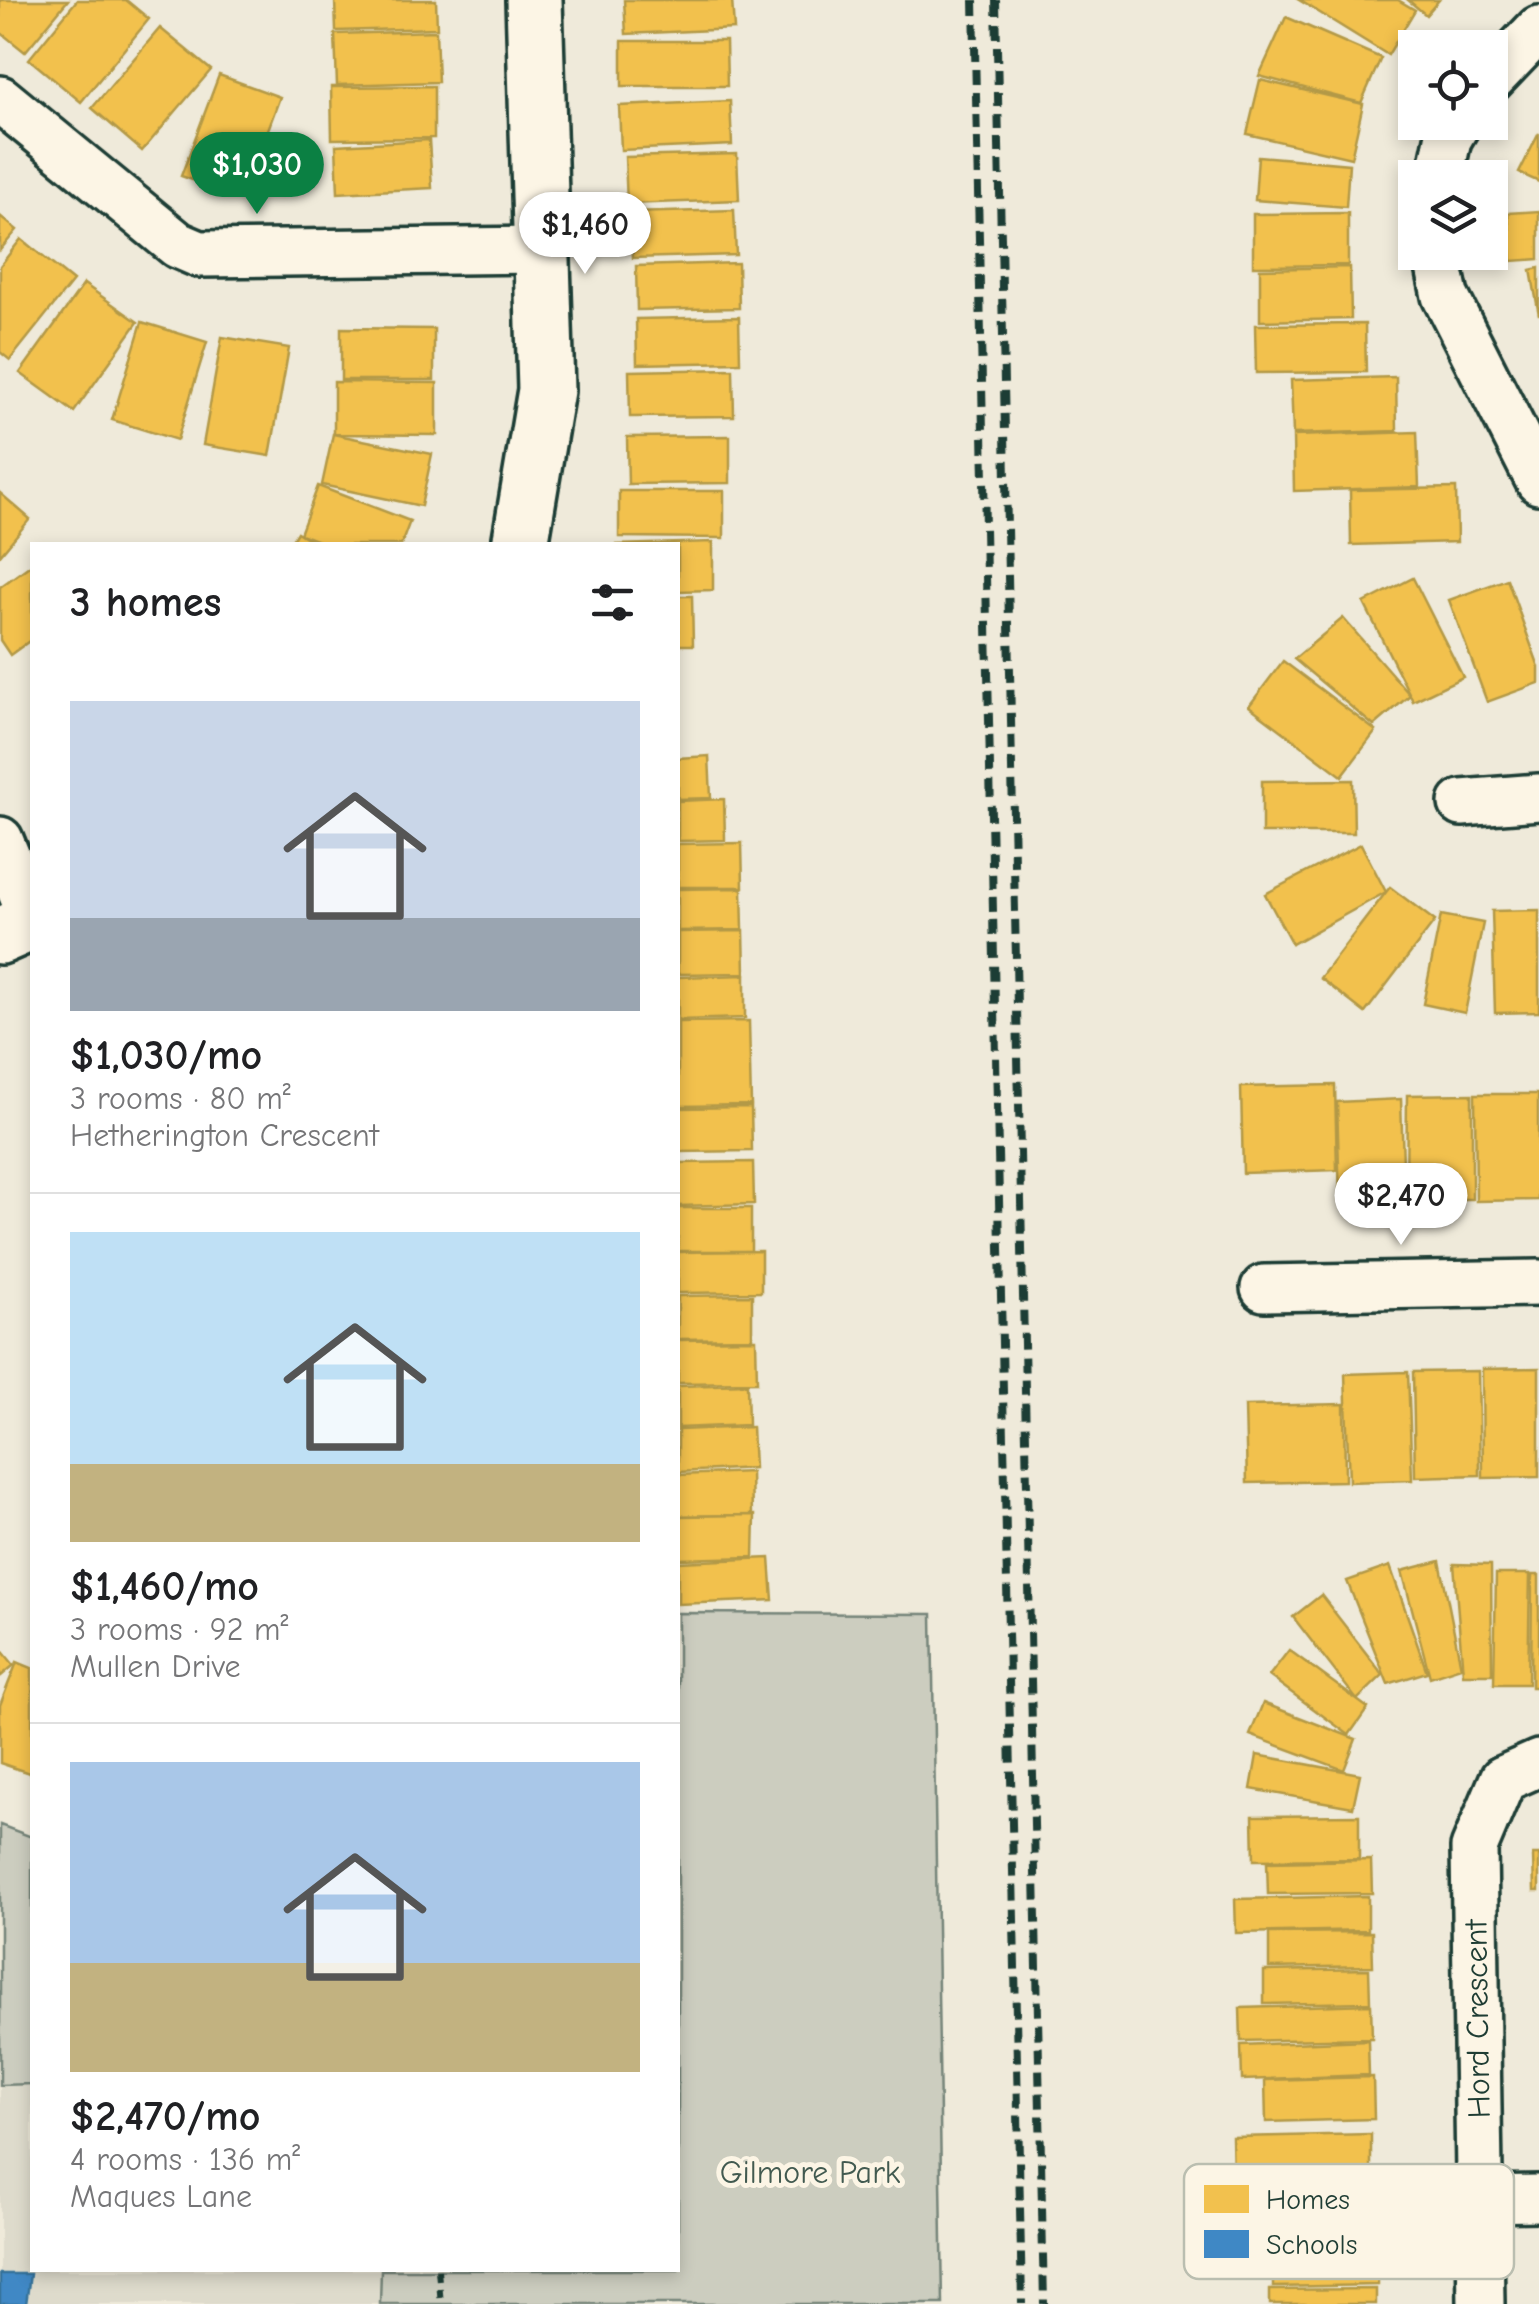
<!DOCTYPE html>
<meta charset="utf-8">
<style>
:root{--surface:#fff;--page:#f6f6f6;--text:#202124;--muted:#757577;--line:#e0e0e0;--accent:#0b8043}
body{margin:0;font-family:"Comic Neue",sans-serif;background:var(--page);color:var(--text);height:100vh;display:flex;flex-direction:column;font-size:38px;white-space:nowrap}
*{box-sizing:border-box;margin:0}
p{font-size:32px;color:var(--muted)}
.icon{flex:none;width:55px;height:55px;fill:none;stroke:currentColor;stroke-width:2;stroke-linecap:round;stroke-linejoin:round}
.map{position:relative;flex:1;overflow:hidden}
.panel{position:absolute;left:30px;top:542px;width:650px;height:1730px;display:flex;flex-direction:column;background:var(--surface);border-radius:0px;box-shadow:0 5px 15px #0003}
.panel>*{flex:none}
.tools{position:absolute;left:1398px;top:30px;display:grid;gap:20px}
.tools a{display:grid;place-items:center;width:110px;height:110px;border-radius:0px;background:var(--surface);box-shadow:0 5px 15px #0003;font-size:50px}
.price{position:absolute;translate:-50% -85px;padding:0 22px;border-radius:35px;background:#fff;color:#222;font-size:32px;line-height:65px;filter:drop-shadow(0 2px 5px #0008)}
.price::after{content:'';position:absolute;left:50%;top:60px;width:30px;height:22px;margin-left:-15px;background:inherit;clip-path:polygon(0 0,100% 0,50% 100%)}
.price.current{background:var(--accent);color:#fff}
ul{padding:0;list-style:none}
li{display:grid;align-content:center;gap:20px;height:530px;padding:0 40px}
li+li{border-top:2px solid var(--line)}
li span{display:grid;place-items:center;height:310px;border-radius:0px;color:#555}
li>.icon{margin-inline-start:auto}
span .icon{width:180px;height:180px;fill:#fffc;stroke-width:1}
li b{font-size:42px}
h2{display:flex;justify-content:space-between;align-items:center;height:120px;padding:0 40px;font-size:42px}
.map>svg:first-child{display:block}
.built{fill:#dedbcc}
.green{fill:#cccdbf;stroke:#76857a;stroke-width:2.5}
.homes{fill:#f2c14e;stroke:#b39946;stroke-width:2.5}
.schools{fill:#3f88c5;stroke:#35729a;stroke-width:2.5}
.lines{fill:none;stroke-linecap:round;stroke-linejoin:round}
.minor-casing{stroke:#1f3d34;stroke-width:52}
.tertiary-casing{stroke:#1f3d34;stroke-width:62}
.path{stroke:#1f3d34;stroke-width:6;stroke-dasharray:10 8;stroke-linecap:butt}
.minor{stroke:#fcf5e5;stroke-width:45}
.tertiary{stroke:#fcf5e5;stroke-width:55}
.rail{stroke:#1f3d34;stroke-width:8;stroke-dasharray:15 8;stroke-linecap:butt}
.labels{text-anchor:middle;stroke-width:10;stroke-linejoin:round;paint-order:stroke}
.street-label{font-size:32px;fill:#1f3d34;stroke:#fcf5e5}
.park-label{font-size:32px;fill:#425a50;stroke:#fcf5e5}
.key{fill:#fcf5e5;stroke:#babeb0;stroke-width:2.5}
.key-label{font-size:28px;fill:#1f3d34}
</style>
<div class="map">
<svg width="1539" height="2304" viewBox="0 0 1539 2304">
<rect width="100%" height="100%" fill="#efeada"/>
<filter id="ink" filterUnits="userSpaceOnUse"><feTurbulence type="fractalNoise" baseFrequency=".01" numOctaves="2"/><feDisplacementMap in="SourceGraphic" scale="20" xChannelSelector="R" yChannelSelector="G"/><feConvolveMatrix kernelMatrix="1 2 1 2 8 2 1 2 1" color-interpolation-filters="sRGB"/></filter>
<g filter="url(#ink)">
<!-- built -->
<polygon class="built" points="32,2084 32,2270 381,2270 380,2304 0,2304 0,2085"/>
<!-- green -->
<g class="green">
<polygon points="678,1613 932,1614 943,2304 380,2304 381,2270 678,2270"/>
<polygon points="0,1825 32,1837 32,2084 0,2085"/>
</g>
<!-- homes -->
<g class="homes">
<polygon points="0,0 68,0 25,52 0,32"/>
<polygon points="77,0 126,0 149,19 81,102 29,59"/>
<polygon points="335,0 436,0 437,28 336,31"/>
<polygon points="624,0 732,0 734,29 626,34"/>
<polygon points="1299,0 1398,0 1415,10 1388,55"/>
<polygon points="1408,0 1439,0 1426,15"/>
<polygon points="1286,17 1381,58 1361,103 1259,76"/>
<polygon points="160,28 211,70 142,151 92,108"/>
<polygon points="436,31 438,82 337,85 335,34"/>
<polygon points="622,41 726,41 727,86 622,86"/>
<polygon points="219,75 280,97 243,198 181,176"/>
<polygon points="1260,80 1363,104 1351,158 1247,134"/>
<polygon points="434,86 434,138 332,139 331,87"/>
<polygon points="730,101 732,145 621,150 619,106"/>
<polygon points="1539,133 1539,182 1519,173"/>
<polygon points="429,140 432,188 338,193 336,145"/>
<polygon points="737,154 739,200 627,204 625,157"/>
<polygon points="1258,156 1349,164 1346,207 1255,200"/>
<polygon points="734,210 736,255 633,258 631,213"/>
<polygon points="1539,211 1539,259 1512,261 1508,213"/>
<polygon points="1348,213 1348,265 1253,266 1253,214"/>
<polygon points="0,216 17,230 0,250"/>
<polygon points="21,239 73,281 10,360 0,352 0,266"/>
<polygon points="738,263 739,308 637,310 636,266"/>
<polygon points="1350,267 1351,319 1260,321 1260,269"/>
<polygon points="1539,268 1539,315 1531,270"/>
<polygon points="84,284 138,322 74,412 20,373"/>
<polygon points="739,317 740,362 637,364 636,319"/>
<polygon points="142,322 207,342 177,440 112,420"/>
<polygon points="1365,324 1366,372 1256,373 1255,325"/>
<polygon points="341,328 434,329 434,380 341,380"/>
<polygon points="222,337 289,348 270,456 203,445"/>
<polygon points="733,369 734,416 630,417 629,371"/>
<polygon points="1396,377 1397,431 1293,434 1291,380"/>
<polygon points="334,382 437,383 437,435 334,434"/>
<polygon points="1417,432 1419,487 1294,491 1293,436"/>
<polygon points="333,434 432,454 421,506 322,485"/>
<polygon points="730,436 730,483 628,484 627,437"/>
<polygon points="318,486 410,521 401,545 329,545 300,534"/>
<polygon points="1456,488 1457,542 1351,545 1350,490"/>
<polygon points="619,491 724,491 724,538 619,537"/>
<polygon points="0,493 30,519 0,555"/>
<polygon points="297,532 318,545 289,545"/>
<polygon points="713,542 713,590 678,591 678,545 615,545"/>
<polygon points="32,564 32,639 10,655 0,640 0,587"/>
<polygon points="1413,578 1463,677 1413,701 1364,603"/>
<polygon points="1507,579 1539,667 1539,683 1487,702 1449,600"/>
<polygon points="678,596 692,596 693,645 678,645"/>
<polygon points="1343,618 1410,695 1374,726 1294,659"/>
<polygon points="1283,661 1376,731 1342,776 1249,706"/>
<polygon points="709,756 711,798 678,799 678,758"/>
<polygon points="1353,780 1354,833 1262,833 1262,781"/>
<polygon points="724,799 725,840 678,841 678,801"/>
<polygon points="742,843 743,887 678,887 678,844"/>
<polygon points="1361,844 1386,892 1292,944 1265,894"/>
<polygon points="1390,887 1435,921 1365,1013 1320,978"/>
<polygon points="742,888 743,930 678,931 678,889"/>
<polygon points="1539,910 1539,1012 1495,1013 1492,911"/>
<polygon points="1441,915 1483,923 1465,1013 1423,1004"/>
<polygon points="744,931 745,973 678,974 678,932"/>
<polygon points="745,975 745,1018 678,1020 678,977"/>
<polygon points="749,1021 751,1105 678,1106 678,1022"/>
<polygon points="1335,1085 1337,1170 1243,1173 1241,1087"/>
<polygon points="1472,1094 1472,1199 1406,1199 1407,1095"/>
<polygon points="1475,1094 1538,1094 1538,1200 1476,1201"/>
<polygon points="1401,1099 1404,1199 1340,1201 1337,1102"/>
<polygon points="751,1107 752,1151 678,1152 678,1108"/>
<polygon points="753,1162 754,1204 678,1206 678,1163"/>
<rect x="678" y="1208" width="73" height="43"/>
<polygon points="761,1251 761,1292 678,1293 678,1252"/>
<polygon points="752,1295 752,1338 678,1339 678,1296"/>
<polygon points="756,1339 757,1382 678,1383 678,1340"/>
<polygon points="1539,1368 1539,1477 1483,1478 1482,1369"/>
<polygon points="1478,1371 1480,1475 1415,1477 1413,1372"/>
<polygon points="1408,1372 1412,1480 1349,1482 1345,1374"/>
<polygon points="747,1384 748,1425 678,1428 678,1386"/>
<polygon points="1344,1404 1345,1481 1247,1483 1245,1406"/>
<polygon points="752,1427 754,1468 678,1472 678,1430"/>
<polygon points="751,1472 752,1515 678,1516 678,1475"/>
<polygon points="755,1515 754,1557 678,1559 678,1516"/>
<polygon points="770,1558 773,1600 678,1604 678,1562"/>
<polygon points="1440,1561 1461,1667 1430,1677 1402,1571"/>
<polygon points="1454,1564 1491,1565 1492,1674 1463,1674"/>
<polygon points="1390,1566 1427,1672 1388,1684 1347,1581"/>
<polygon points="1496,1574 1530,1574 1528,1684 1494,1684"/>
<polygon points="1532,1575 1539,1575 1539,1687 1531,1687"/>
<polygon points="1321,1595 1383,1675 1357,1700 1293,1617"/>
<polygon points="0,1648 14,1665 0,1677"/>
<polygon points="1289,1650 1368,1708 1349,1735 1269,1676"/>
<polygon points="17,1662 32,1668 32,1774 0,1763 0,1705"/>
<polygon points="1263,1703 1356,1739 1344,1770 1250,1735"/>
<polygon points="1257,1755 1360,1774 1353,1807 1251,1789"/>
<polygon points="1359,1815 1359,1859 1254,1860 1253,1816"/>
<polygon points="1533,1855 1539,1855 1539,1891 1534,1891"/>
<polygon points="1371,1860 1372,1893 1268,1894 1267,1862"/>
<polygon points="1368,1896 1368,1930 1236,1933 1235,1899"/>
<polygon points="1372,1932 1373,1966 1269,1968 1269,1933"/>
<polygon points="1369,1969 1370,2002 1264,2004 1264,1971"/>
<polygon points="1371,2004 1372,2038 1241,2041 1240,2008"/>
<polygon points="1368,2040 1369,2075 1242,2080 1241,2045"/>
<polygon points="1373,2077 1374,2119 1266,2122 1265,2080"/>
<polygon points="1371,2134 1371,2178 1233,2180 1232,2137"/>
<polygon points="1378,2252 1378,2285 1273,2287 1273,2254"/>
<polygon points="1376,2289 1376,2304 1270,2304 1270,2290"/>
</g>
<!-- schools -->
<polygon class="schools" points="0,2274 30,2274 26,2304 0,2304"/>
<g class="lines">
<!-- minor casing -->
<g class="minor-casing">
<g id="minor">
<polyline points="1490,80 1539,29"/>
<polyline points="0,99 178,245 199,254 542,250"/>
<polyline points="1440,178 1448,139 1458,122"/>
<polyline points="1436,252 1445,296 1539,481"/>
<polyline points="1462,803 1539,797"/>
<polyline points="0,840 32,919"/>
<polyline points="1264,1288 1539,1283"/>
<polyline points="1480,2199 1539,2198"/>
<polyline points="1481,2304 1474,1848 1503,1779 1539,1763"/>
</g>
</g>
<!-- tertiary casing -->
<g class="tertiary-casing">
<g id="tertiary">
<polyline points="520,545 546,390 534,0"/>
<polyline points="0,936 32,922"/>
</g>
</g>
<!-- path -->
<polyline class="path" points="438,2270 441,2304"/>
<!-- minor -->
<use href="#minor" class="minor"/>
<!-- tertiary -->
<use href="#tertiary" class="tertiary"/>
<!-- rail -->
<g class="rail">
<polyline points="974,0 1022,2304"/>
<polyline points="996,0 1044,2304"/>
</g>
</g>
</g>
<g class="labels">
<!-- street labels -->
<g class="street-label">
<text transform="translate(1477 2019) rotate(-91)" y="11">Hord Crescent</text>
</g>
<!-- park labels -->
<g class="park-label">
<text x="810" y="2183">Gilmore Park</text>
</g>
</g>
<!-- legend -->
<rect x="1184" y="2164" width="330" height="115" rx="15" class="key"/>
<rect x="1204" y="2185" width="45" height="28" fill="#f2c14e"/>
<rect x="1204" y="2230" width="45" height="28" fill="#3f88c5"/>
<g class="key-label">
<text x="1266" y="2209">Homes</text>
<text x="1266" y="2254">Schools</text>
</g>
</svg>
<div class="tools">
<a><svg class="icon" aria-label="locate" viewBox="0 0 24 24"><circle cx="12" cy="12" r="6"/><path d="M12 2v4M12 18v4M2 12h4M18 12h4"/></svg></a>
<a><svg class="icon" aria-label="layers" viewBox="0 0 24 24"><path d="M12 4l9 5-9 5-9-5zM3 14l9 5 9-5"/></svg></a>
</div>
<b class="price current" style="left:257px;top:217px">$1,030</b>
<b class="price" style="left:585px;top:277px">$1,460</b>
<b class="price" style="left:1401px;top:1248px">$2,470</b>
<section class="panel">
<h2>3 homes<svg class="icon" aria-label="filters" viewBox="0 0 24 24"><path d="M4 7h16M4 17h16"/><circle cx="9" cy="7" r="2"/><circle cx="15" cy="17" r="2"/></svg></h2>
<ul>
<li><span style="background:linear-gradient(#c9d6e8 70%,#9aa5b1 0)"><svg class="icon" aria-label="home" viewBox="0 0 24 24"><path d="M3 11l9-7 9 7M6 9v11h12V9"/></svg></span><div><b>$1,030/mo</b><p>3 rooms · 80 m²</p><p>Hetherington Crescent</p></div></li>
<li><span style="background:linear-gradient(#bfe0f5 75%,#c2b280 0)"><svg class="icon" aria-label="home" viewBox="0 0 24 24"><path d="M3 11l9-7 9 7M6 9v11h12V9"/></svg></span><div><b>$1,460/mo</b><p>3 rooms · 92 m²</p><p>Mullen Drive</p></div></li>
<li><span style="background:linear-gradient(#a9c7e8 65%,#c2b280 0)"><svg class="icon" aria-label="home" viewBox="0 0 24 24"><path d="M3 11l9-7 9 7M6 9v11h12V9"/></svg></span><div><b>$2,470/mo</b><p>4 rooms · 136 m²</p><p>Maques Lane</p></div></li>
</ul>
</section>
</div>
